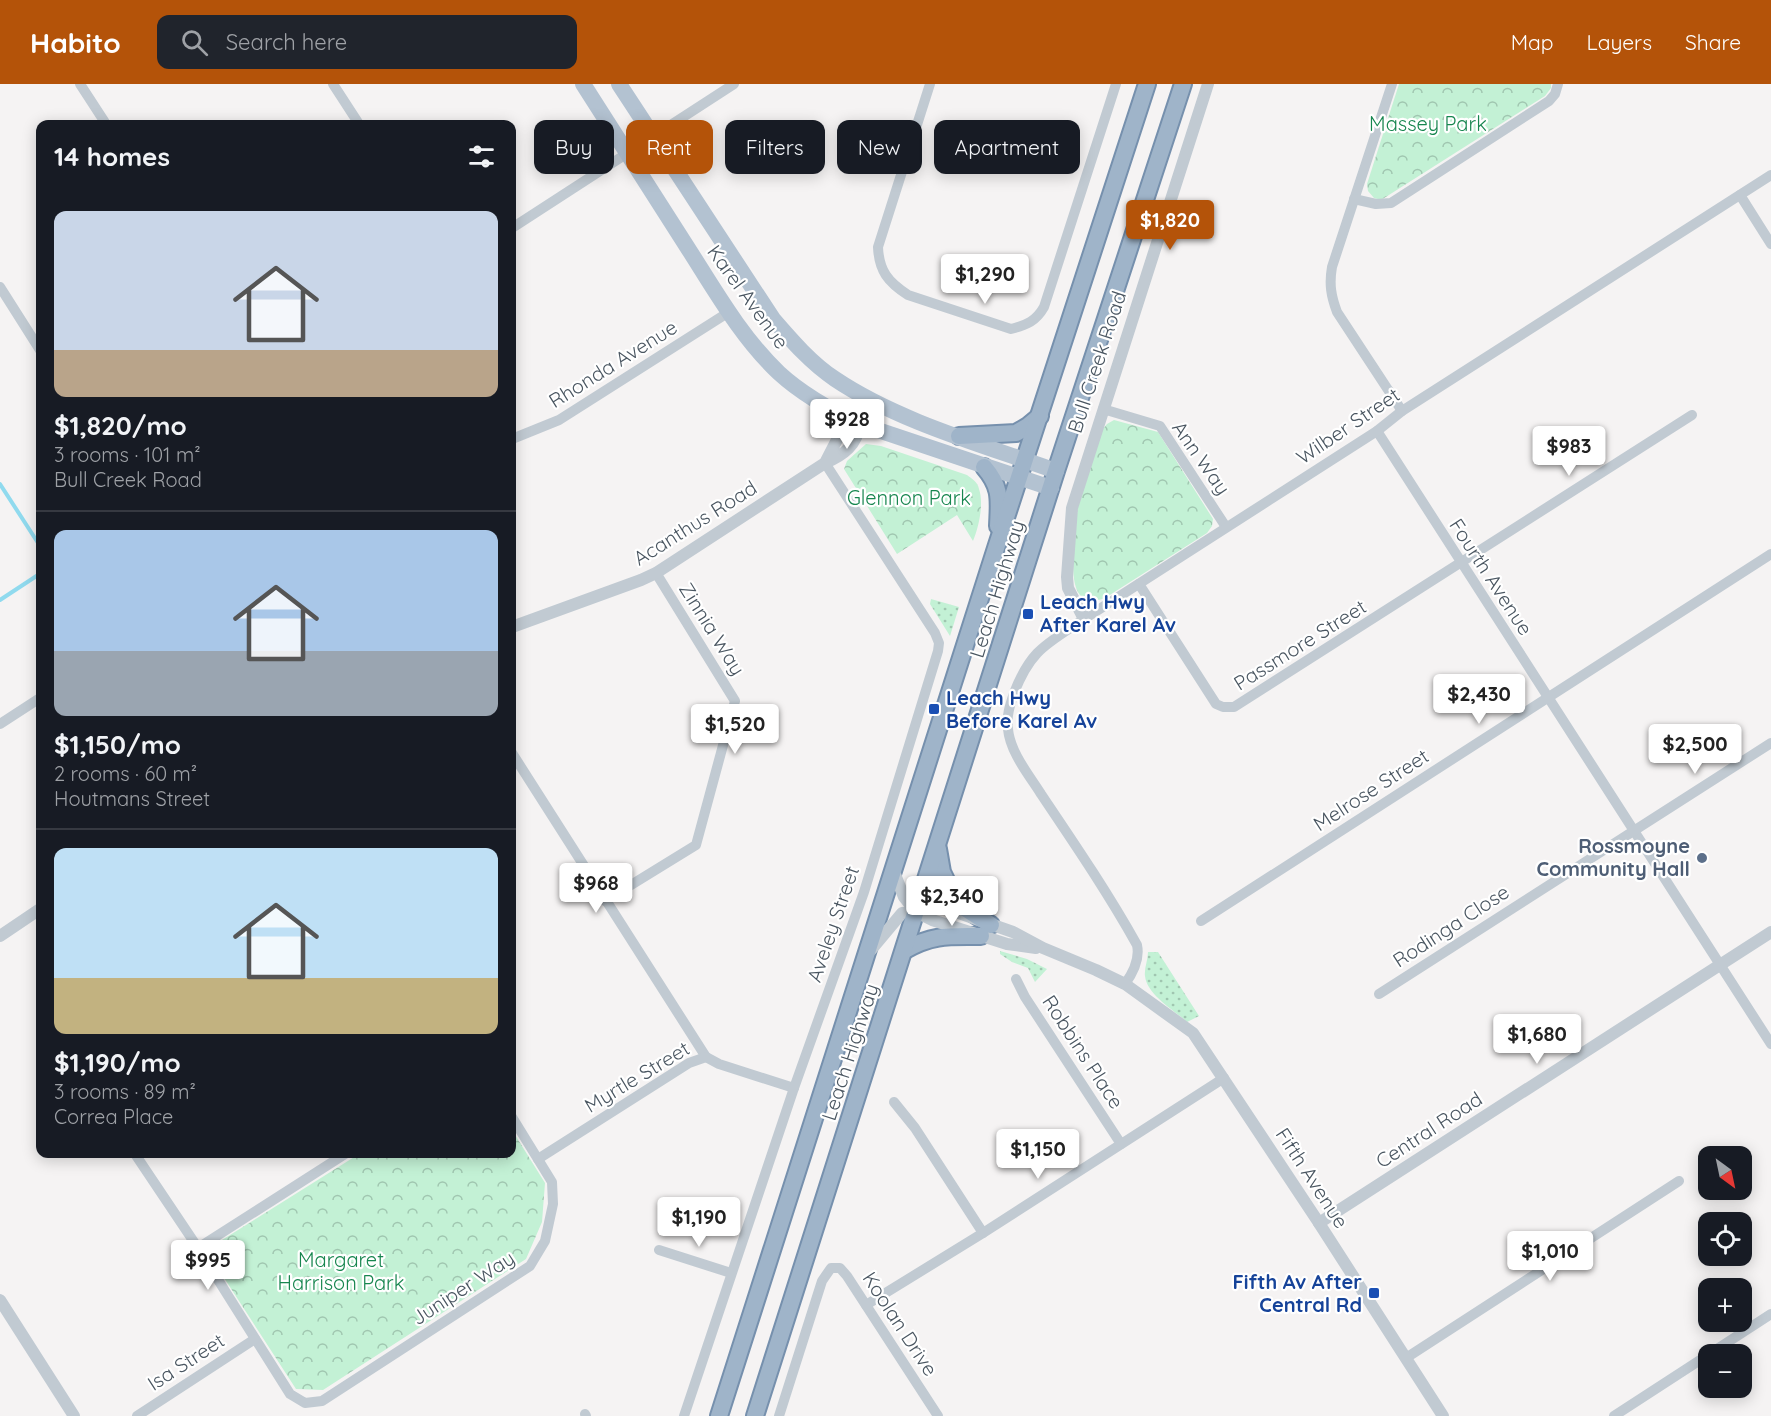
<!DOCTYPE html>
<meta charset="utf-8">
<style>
:root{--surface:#171b24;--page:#20242c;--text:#f1f3f6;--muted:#9ea1a6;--line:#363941;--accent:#b45309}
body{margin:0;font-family:Quicksand,sans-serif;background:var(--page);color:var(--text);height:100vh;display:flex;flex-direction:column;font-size:22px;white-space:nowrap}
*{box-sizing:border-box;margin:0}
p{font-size:20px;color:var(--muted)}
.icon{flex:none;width:33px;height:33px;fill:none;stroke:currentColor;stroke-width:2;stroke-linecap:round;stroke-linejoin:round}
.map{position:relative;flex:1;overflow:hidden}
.drawer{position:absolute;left:36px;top:36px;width:480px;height:1038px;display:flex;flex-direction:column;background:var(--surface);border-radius:12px;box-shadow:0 3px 15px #0003}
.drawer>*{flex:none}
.hud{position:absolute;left:534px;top:36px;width:570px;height:54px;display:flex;gap:12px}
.needle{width:39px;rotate:147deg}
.controls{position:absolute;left:1698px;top:1062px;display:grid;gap:12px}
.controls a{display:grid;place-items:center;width:54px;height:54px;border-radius:12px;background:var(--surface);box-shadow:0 3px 15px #0003;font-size:30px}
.price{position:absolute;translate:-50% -51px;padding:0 14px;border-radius:6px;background:#fff;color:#222;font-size:20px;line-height:39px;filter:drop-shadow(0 2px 3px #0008)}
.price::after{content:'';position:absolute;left:50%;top:36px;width:18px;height:14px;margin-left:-9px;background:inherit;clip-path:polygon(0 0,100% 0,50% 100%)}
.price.selected{background:var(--accent);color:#fff}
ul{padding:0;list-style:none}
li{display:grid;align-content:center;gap:12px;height:318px;padding:0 18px}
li+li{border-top:2px solid var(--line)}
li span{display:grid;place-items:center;height:186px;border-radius:12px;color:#555}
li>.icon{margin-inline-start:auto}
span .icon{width:108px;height:108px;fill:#fffc;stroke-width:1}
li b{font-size:26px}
h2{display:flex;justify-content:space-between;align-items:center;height:72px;padding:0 18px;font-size:26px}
.pill{padding:0 21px;border-radius:12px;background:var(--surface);box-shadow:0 3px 15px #0003;font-size:21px;line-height:54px}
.pill.selected{background:var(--accent);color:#fff}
header{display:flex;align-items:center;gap:36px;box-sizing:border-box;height:84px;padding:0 30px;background:var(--accent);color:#fff}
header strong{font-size:28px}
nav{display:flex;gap:33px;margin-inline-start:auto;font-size:21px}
.search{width:420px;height:54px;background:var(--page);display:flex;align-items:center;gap:15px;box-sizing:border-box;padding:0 21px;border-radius:12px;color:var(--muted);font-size:22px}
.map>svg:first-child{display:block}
.grass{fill:url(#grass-dots)}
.forest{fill:url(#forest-crowns)}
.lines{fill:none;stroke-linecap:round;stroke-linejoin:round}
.stream{stroke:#90daee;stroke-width:4}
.trunk-casing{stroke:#7690ad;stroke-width:20}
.minor{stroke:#c1cad2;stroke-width:10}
.tertiary{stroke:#c1cad2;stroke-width:12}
.primary{stroke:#b3c2d1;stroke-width:16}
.trunk{stroke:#9fb4c9;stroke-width:16}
.transit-dot{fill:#1a4fb4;stroke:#fff;stroke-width:2}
.service-dot{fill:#5c6f8a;stroke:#fff;stroke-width:2}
.labels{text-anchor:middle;stroke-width:4.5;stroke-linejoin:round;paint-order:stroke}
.park-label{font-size:20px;fill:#17864f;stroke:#fff}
.street-label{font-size:20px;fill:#4a5661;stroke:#fff}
.transit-label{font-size:20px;font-weight:bold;fill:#164399;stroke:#fff;text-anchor:start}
.service-label{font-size:20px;font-weight:bold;fill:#4e5e75;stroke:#fff;text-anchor:end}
</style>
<header>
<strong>Habito</strong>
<div class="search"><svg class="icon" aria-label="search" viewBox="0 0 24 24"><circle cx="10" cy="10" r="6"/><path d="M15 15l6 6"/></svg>Search here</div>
<nav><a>Map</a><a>Layers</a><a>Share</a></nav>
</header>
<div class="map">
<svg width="1771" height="1332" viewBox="0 0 1771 1332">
<defs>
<pattern id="grass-dots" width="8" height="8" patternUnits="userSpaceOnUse" patternTransform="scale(1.5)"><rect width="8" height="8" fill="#c3f1d5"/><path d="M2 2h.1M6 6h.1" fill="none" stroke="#a0c6b0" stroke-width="1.8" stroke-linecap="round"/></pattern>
<pattern id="forest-crowns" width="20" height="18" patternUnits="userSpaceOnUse" patternTransform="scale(1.5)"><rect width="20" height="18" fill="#c3f1d5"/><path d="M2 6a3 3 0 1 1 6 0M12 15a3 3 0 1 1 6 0" fill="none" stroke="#a0c6b0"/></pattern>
</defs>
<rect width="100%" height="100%" fill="#f5f3f3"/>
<!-- grass -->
<g class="grass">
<polygon points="931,515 959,523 950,552 930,520"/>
<polygon points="1000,867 1027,875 1047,885 1035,898 1028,884 1012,878 1000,870"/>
<path d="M1148,868H1158L1199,932L1187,938C1174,926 1147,911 1145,892C1144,884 1148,876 1148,868Z"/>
</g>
<!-- forest -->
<g class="forest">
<polygon points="1399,0 1551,0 1551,4 1545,12 1381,116 1374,114 1368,107 1367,100"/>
<path d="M1114,336L1158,348L1213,435L1212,442L1207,449L1105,514C1066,529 1073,477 1075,455C1076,445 1076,433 1078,423C1084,397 1094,372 1102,346L1107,340Z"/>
<path d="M866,360L881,362L967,391C971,394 978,398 979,405C984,419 979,443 973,457L957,431L897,470L844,385L847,377Z"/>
<polygon points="512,1046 545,1099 542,1138 526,1175 323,1306 296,1305 206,1166 359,1070 512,1070"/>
</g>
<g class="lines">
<!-- stream -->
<g class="stream">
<polyline points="0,400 40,462"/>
<polyline points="0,516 38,491 40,487"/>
</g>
<!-- trunk casing -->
<g class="trunk-casing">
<g id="trunk">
<polyline points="959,352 1016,349 1028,342 1040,332"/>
<path d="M984,383C1002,404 999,416 998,442"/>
<polyline points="938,765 942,788 957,819 991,841"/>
<path d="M905,866C933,850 950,852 981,852"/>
<polyline points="719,1332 997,461 1147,0"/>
<polyline points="755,1332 1056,387 1183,0"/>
</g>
</g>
<!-- minor -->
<g class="minor">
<polyline points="80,0 106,40"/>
<polyline points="333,0 359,40"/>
<path d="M930,0L878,163C879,187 888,198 908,211L1011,245C1027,241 1036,237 1044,223L1116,0"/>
<path d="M1392,0L1332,183C1329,200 1331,212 1337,228L1402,327"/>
<polyline points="1740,111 1771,160"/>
<polyline points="1354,115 1376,120 1391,119 1549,17 1555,10 1558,0"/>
<polyline points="512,144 734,0"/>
<polyline points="0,203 40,266"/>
<polyline points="1103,325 1160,342 1226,443"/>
<polyline points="1377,347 1771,960"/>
<polyline points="512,355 559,336 729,228"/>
<polyline points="1139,500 1216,620 1223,623 1234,623 1692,331"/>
<polyline points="0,640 40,614"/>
<polyline points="512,669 706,973"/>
<polyline points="605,817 696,761 735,617 656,489"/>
<polyline points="1201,837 1771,470"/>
<polyline points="1016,895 1025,913 1121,1060"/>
<path d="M1125,900C1133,889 1140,875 1137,861C1108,809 1074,759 1041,710C1029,691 1010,668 1008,645C1006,633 1010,621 1014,609C1031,565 1047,560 1084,535L1377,347L1402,327L1771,91"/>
<polyline points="1379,910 1771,659"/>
<polyline points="894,1018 915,1044 983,1149"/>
<polyline points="135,1070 198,1164 290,1310 305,1319 322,1317 530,1182 545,1157 553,1120 552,1098 512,1033"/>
<polyline points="538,1075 689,979 706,973 719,980 794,1004"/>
<polyline points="198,1164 345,1070"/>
<polyline points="659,1166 731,1189"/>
<polyline points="866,1221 983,1149 1224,994"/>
<polyline points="1406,1274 1679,1097"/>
<polyline points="585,1330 586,1332"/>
<polyline points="137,1332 255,1255"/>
<polyline points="684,1332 794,1004 864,808 938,567 939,559 935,549 825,379"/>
<polyline points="779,1332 822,1197 831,1184 840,1184 847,1192 938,1332"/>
<polyline points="1614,1332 1771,1230"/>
</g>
<!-- tertiary -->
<g class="tertiary">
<polyline points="1084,535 1068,504 1067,493 1072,424 1208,0"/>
<path d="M512,543L641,496L656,489L825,379C844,371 857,361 860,340L843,344L825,379"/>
<polyline points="894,788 904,813 916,828 932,836 1007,860 1036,864"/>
<polyline points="0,852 40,825"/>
<polyline points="871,866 902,829 916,828 936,821 1013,848 1043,864 1096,886 1125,900 1193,949 1317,1136 1443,1332"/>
<polyline points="1319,1139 1771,848"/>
<polyline points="0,1216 74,1332"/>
</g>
<!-- primary -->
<g class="primary">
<path d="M583,0C619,56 655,113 691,169C717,210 743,255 779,289C803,311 830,326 860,340L1051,404"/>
<path d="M619,0L773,235C792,257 811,279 835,295C899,338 984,361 1056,387"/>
</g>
<!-- trunk -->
<use href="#trunk" class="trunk"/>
</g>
<!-- markers -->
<g class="transit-dot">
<rect x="1022" y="524" width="12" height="12" rx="3"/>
<rect x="928" y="619" width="12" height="12" rx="3"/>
<rect x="1368" y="1203" width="12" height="12" rx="3"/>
</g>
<circle class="service-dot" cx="1702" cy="774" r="6"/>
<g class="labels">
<!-- park labels -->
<g class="park-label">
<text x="1428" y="47">Massey Park</text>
<text x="909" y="421">Glennon Park</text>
<text x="341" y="1183">Margaret<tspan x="341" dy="23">Harrison Park</tspan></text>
</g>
<!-- street labels -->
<g class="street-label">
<text transform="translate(748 213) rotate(54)" y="7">Karel Avenue</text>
<text transform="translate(1097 278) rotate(-72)" y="7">Bull Creek Road</text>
<text transform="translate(613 280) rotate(-32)" y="7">Rhonda Avenue</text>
<text transform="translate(1348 342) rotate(-34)" y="7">Wilber Street</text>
<text transform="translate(1201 374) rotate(55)" y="7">Ann Way</text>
<text transform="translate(695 439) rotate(-32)" y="7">Acanthus Road</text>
<text transform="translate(1491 493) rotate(57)" y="7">Fourth Avenue</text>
<text transform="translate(997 505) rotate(-73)" y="7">Leach Highway</text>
<text transform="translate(712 545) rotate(58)" y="7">Zinnia Way</text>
<text transform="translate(1300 561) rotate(-32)" y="7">Passmore Street</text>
<text transform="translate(1371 706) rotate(-33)" y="7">Melrose Street</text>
<text transform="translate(833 840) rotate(-71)" y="7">Aveley Street</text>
<text transform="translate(1451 842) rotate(-33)" y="7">Rodinga Close</text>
<text transform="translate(850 968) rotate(-72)" y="7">Leach Highway</text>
<text transform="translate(1083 968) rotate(57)" y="7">Robbins Place</text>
<text transform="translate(637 993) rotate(-31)" y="7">Myrtle Street</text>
<text transform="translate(1429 1046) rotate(-33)" y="7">Central Road</text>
<text transform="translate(1312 1094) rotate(57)" y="7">Fifth Avenue</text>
<text transform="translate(463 1204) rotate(-33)" y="7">Juniper Way</text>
<text transform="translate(900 1240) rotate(57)" y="7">Koolan Drive</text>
<text transform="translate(186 1278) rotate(-33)" y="7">Isa Street</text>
</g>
<!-- transit labels -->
<g class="transit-label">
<text x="1040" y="525">Leach Hwy<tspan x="1040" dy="23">After Karel Av</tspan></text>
<text x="946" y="621">Leach Hwy<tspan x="946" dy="23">Before Karel Av</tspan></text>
<text x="1362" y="1205" text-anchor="end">Fifth Av After<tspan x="1362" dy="23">Central Rd</tspan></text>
</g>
<!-- service labels -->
<g class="service-label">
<text x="1690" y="769">Rossmoyne<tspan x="1690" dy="23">Community Hall</tspan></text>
</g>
</g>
</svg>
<div class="controls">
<a><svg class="needle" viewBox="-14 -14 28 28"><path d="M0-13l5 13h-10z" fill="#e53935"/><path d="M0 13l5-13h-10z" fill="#9ea1a6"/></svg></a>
<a><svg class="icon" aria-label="locate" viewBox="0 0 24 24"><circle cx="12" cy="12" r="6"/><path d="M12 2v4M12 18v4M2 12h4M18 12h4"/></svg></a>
<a>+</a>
<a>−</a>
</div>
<b class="price selected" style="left:1170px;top:167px">$1,820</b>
<b class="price" style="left:985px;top:221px">$1,290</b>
<b class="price" style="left:847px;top:366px">$928</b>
<b class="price" style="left:1569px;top:393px">$983</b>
<b class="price" style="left:1479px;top:641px">$2,430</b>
<b class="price" style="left:735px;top:671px">$1,520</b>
<b class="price" style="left:1695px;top:691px">$2,500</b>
<b class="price" style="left:596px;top:830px">$968</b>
<b class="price" style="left:952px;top:843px">$2,340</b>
<b class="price" style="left:1537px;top:981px">$1,680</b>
<b class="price" style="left:1038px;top:1096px">$1,150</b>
<b class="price" style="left:699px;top:1164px">$1,190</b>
<b class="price" style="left:1550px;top:1198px">$1,010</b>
<b class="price" style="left:208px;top:1207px">$995</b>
<div class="hud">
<a class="pill">Buy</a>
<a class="pill selected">Rent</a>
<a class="pill">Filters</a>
<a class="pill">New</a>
<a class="pill">Apartment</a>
</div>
<section class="drawer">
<h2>14 homes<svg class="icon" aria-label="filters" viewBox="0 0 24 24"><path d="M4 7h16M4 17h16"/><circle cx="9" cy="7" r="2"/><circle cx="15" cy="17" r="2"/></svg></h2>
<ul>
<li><span style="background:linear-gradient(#c9d6e8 75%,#b9a48a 0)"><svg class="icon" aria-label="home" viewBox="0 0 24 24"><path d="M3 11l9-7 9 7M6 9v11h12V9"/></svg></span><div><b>$1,820/mo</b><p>3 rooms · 101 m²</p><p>Bull Creek Road</p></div></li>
<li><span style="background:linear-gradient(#a9c7e8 65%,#9aa5b1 0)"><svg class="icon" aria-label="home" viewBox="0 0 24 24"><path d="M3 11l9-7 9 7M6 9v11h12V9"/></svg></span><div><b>$1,150/mo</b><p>2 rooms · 60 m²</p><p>Houtmans Street</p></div></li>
<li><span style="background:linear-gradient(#bfe0f5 70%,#c2b280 0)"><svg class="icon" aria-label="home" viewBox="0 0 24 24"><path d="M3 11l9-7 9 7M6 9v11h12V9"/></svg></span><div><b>$1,190/mo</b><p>3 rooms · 89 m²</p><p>Correa Place</p></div></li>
</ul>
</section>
</div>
